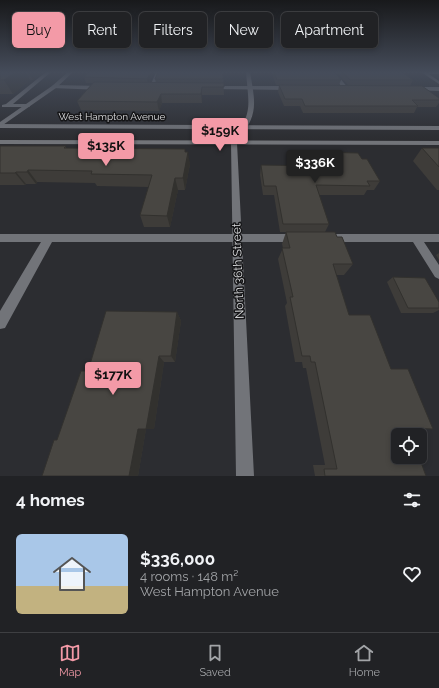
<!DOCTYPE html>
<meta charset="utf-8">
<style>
:root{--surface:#212225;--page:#2d2f32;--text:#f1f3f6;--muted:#a2a4a7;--line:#3e3f42;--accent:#f39aa7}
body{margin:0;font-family:Raleway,sans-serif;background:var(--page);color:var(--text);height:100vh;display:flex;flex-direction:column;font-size:15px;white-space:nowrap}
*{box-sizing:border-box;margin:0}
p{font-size:13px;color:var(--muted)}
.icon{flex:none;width:22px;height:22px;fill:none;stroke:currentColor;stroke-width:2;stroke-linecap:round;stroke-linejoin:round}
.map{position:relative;height:476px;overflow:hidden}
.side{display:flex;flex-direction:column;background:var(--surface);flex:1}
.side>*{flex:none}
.top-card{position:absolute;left:12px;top:12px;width:415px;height:36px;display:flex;gap:8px}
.tools{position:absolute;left:391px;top:428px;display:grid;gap:8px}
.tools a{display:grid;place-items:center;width:36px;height:36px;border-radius:6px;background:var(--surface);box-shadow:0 2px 6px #0003,0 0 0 1px var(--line);font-size:20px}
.price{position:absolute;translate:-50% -34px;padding:0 9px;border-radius:4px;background:var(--accent);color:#111;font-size:13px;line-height:26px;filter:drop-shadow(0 1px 2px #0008)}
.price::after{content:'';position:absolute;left:50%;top:24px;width:12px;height:9px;margin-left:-6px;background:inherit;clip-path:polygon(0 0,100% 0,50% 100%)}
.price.selected{background:#222;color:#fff}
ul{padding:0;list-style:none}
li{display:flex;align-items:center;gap:12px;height:100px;padding:0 16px}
li span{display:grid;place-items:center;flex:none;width:112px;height:80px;border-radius:6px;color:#555}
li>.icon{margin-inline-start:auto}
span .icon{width:48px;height:48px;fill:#fffc;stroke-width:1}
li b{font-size:17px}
h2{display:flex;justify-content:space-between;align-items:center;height:48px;padding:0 16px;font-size:17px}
.tag{padding:0 14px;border-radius:6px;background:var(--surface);box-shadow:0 2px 6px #0003,0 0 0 1px var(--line);font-size:14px;line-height:36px}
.tag.selected{background:var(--accent);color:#111}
.tabs{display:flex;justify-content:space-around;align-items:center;height:56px;border-top:1px solid var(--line);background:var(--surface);font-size:11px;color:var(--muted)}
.tabs a{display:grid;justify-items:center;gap:2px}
.tabs .selected{color:var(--accent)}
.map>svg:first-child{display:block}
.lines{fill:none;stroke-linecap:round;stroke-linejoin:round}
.lane{fill:#727479;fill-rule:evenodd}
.street{fill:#727479;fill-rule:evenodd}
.secondary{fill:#727479;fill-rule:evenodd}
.wall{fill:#3e3c39}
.shaded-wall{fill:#32312e}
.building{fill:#484642;stroke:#32312e}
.labels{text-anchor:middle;stroke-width:3;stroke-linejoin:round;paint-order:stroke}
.far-street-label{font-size:10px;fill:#dbdcde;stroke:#151517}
.street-label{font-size:12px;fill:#dbdcde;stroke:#151517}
</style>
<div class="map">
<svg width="439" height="476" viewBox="0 0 439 476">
<rect width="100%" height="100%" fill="#2c2d31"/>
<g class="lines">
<!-- lane -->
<g class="lane">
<polygon points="46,72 51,72 13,104 27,104 30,106 29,107 2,107 2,105 6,104"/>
<polygon points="156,72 160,72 154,88 149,89"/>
<polygon points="331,72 335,72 348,88 347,89 343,89"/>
<polygon points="423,72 439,72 439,74 425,74"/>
<polygon points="54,85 103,86 106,88 103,90 52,88 52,86"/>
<polygon points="211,86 291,86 294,88 291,90 209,89 209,87"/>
<polygon points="411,87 439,87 439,91 413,90 410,88"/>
<polygon points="0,234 296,234 300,235 301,238 300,241 296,242 52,242 5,328 0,329 0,311 41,242 0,242"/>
<polygon points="330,234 439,234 439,242 424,242 439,265 439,279 435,277 413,242 330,242 326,241 325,238 326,235"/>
</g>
<!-- street -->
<g class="street">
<polygon points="68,72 73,72 56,88 0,127 0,122 52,86"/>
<path d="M246,72H250C256,106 258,114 237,143L254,476H236L231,143C253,112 249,108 246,72Z"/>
<polygon points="421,72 426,72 439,81 439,84"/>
</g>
<!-- secondary -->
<g class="secondary">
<polygon points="0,124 439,126 439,130 0,128"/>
<polygon points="0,140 439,141 439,145 0,144"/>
</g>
</g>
<!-- wall -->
<g class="wall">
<polygon points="0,72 44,72 33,80 30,80 13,94 0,94"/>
<polygon points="89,72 154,72 149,83 156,83 155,79 223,72 224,95 202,95 202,103 162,103 159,111 81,110 77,101 93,83 86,83 84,77"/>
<polygon points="271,72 335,72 341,80 339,85 348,85 336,72 402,72 413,80 410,86 439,100 439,103 436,107 417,107 414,113 303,113 300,106 284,106 278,92 279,85 276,85"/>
<polygon points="0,146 66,146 66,148 186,152 190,164 185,190 178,190 170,227 144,227 140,215 149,187 97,186 95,183 37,182 36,184 26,184 25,185 0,185"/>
<polygon points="422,148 439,148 439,190 437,190 413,161"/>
<polygon points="312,152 362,159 380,181 374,190 367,190 364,195 319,195 329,224 325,232 337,237 353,264 344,275 336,275 349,315 408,429 426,476 315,476 313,465 325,465 306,368 303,368 302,362 295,362 285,306 287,303 278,259 283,248 282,244 286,232 280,232 274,195 263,195 260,175 261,165 310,166 309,161"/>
<polygon points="439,253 439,260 436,255"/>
<polygon points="393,277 439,302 439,310 433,313 401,313 387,282"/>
<polygon points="177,312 181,321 175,362 164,362 154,429 146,429 138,476 57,440 88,371"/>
</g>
<!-- shaded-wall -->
<g class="shaded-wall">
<polygon points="16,72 25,72 30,80 13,94 4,80"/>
<polygon points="28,72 44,72 33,80"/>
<polygon points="151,72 154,72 148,84 147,79"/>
<polygon points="202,87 202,103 201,94"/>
<polygon points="161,94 162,103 159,111 157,102"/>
<polygon points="185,149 187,161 188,152 190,164 185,190 183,178 185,152"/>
<polygon points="28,170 37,182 36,184 27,172"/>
<polygon points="16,172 26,184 25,185 15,173"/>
<polygon points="175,178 178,190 170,227 167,216"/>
<polygon points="177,312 181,321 175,362 171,356"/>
<polygon points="159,356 164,362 154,429 146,429"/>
<polygon points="138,429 146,429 138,476 129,476"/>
</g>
<!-- building -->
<g class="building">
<polygon points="0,72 16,72 4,80 0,80"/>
<polygon points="89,72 151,72 147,79 84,77"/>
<polygon points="158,72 223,72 223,79 155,79"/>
<polygon points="274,72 335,72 341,80 277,80"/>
<polygon points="343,72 402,72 413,80 350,80"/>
<polygon points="94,82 224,83 224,87 202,87 201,94 161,94 157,102 77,101"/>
<polygon points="279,85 422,86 439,98 439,100 412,100 418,106 305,106 302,99 285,99"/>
<polygon points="0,146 66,146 64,148 185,149 185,152 188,152 183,178 175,178 167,216 140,215 152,175 91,174 92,171 28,170 27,172 16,172 15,173 0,173"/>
<polygon points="422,148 439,148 439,167"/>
<polygon points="312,152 358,153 362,159 367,159 380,181 367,181 370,186 316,185 329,224 283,224 276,186 264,186 261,165 317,166"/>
<polygon points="286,232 335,232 337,237 342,237 353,264 333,264 349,315 370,315 391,369 408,369 433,429 408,428 410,435 398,435 398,457 419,457 426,476 325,476 324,469 337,469 315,362 311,362 310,356 302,356 290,297 293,297 282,248 290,248"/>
<polygon points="393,277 425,278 439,302 439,308 408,308"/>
<polygon points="106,311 177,312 171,356 159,356 146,429 138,429 129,476 42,476 54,440 57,440 81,371 88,371"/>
</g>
<!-- sky -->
<linearGradient id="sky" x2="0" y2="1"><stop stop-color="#18191b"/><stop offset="0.52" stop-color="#454c5a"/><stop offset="1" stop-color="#454c5a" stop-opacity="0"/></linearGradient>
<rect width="439" height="139" fill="url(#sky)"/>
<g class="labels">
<!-- far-street labels -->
<g class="far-street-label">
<text x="112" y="120">West Hampton Avenue</text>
</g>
<!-- street labels -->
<g class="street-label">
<text transform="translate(238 271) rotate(-92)" y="4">North 36th Street</text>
</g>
</g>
</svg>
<div class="tools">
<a><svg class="icon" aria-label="locate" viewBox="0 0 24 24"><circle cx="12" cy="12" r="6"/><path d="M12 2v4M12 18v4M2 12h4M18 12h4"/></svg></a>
</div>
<b class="price" style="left:220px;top:152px">$159K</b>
<b class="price" style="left:106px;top:167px">$135K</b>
<b class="price selected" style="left:315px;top:184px">$336K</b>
<b class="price" style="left:113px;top:396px">$177K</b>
<div class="top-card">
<a class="tag selected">Buy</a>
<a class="tag">Rent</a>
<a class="tag">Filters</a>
<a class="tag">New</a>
<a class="tag">Apartment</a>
</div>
</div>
<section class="side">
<h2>4 homes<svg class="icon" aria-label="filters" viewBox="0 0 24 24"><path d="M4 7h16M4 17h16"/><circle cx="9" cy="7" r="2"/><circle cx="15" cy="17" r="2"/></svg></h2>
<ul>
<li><span style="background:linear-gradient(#a9c7e8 65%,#c2b280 0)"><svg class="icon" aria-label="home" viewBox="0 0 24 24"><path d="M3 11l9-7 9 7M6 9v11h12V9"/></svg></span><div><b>$336,000</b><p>4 rooms · 148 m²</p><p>West Hampton Avenue</p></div><svg class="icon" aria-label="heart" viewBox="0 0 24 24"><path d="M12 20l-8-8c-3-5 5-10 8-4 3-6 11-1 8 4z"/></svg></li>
</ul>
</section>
<nav class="tabs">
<a class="selected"><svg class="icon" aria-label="map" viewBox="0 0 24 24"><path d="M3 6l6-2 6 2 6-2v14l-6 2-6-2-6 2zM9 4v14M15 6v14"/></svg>Map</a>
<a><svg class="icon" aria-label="saved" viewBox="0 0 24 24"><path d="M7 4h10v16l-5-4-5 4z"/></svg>Saved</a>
<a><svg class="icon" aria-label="home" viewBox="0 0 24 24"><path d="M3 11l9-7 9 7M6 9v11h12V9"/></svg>Home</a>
</nav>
